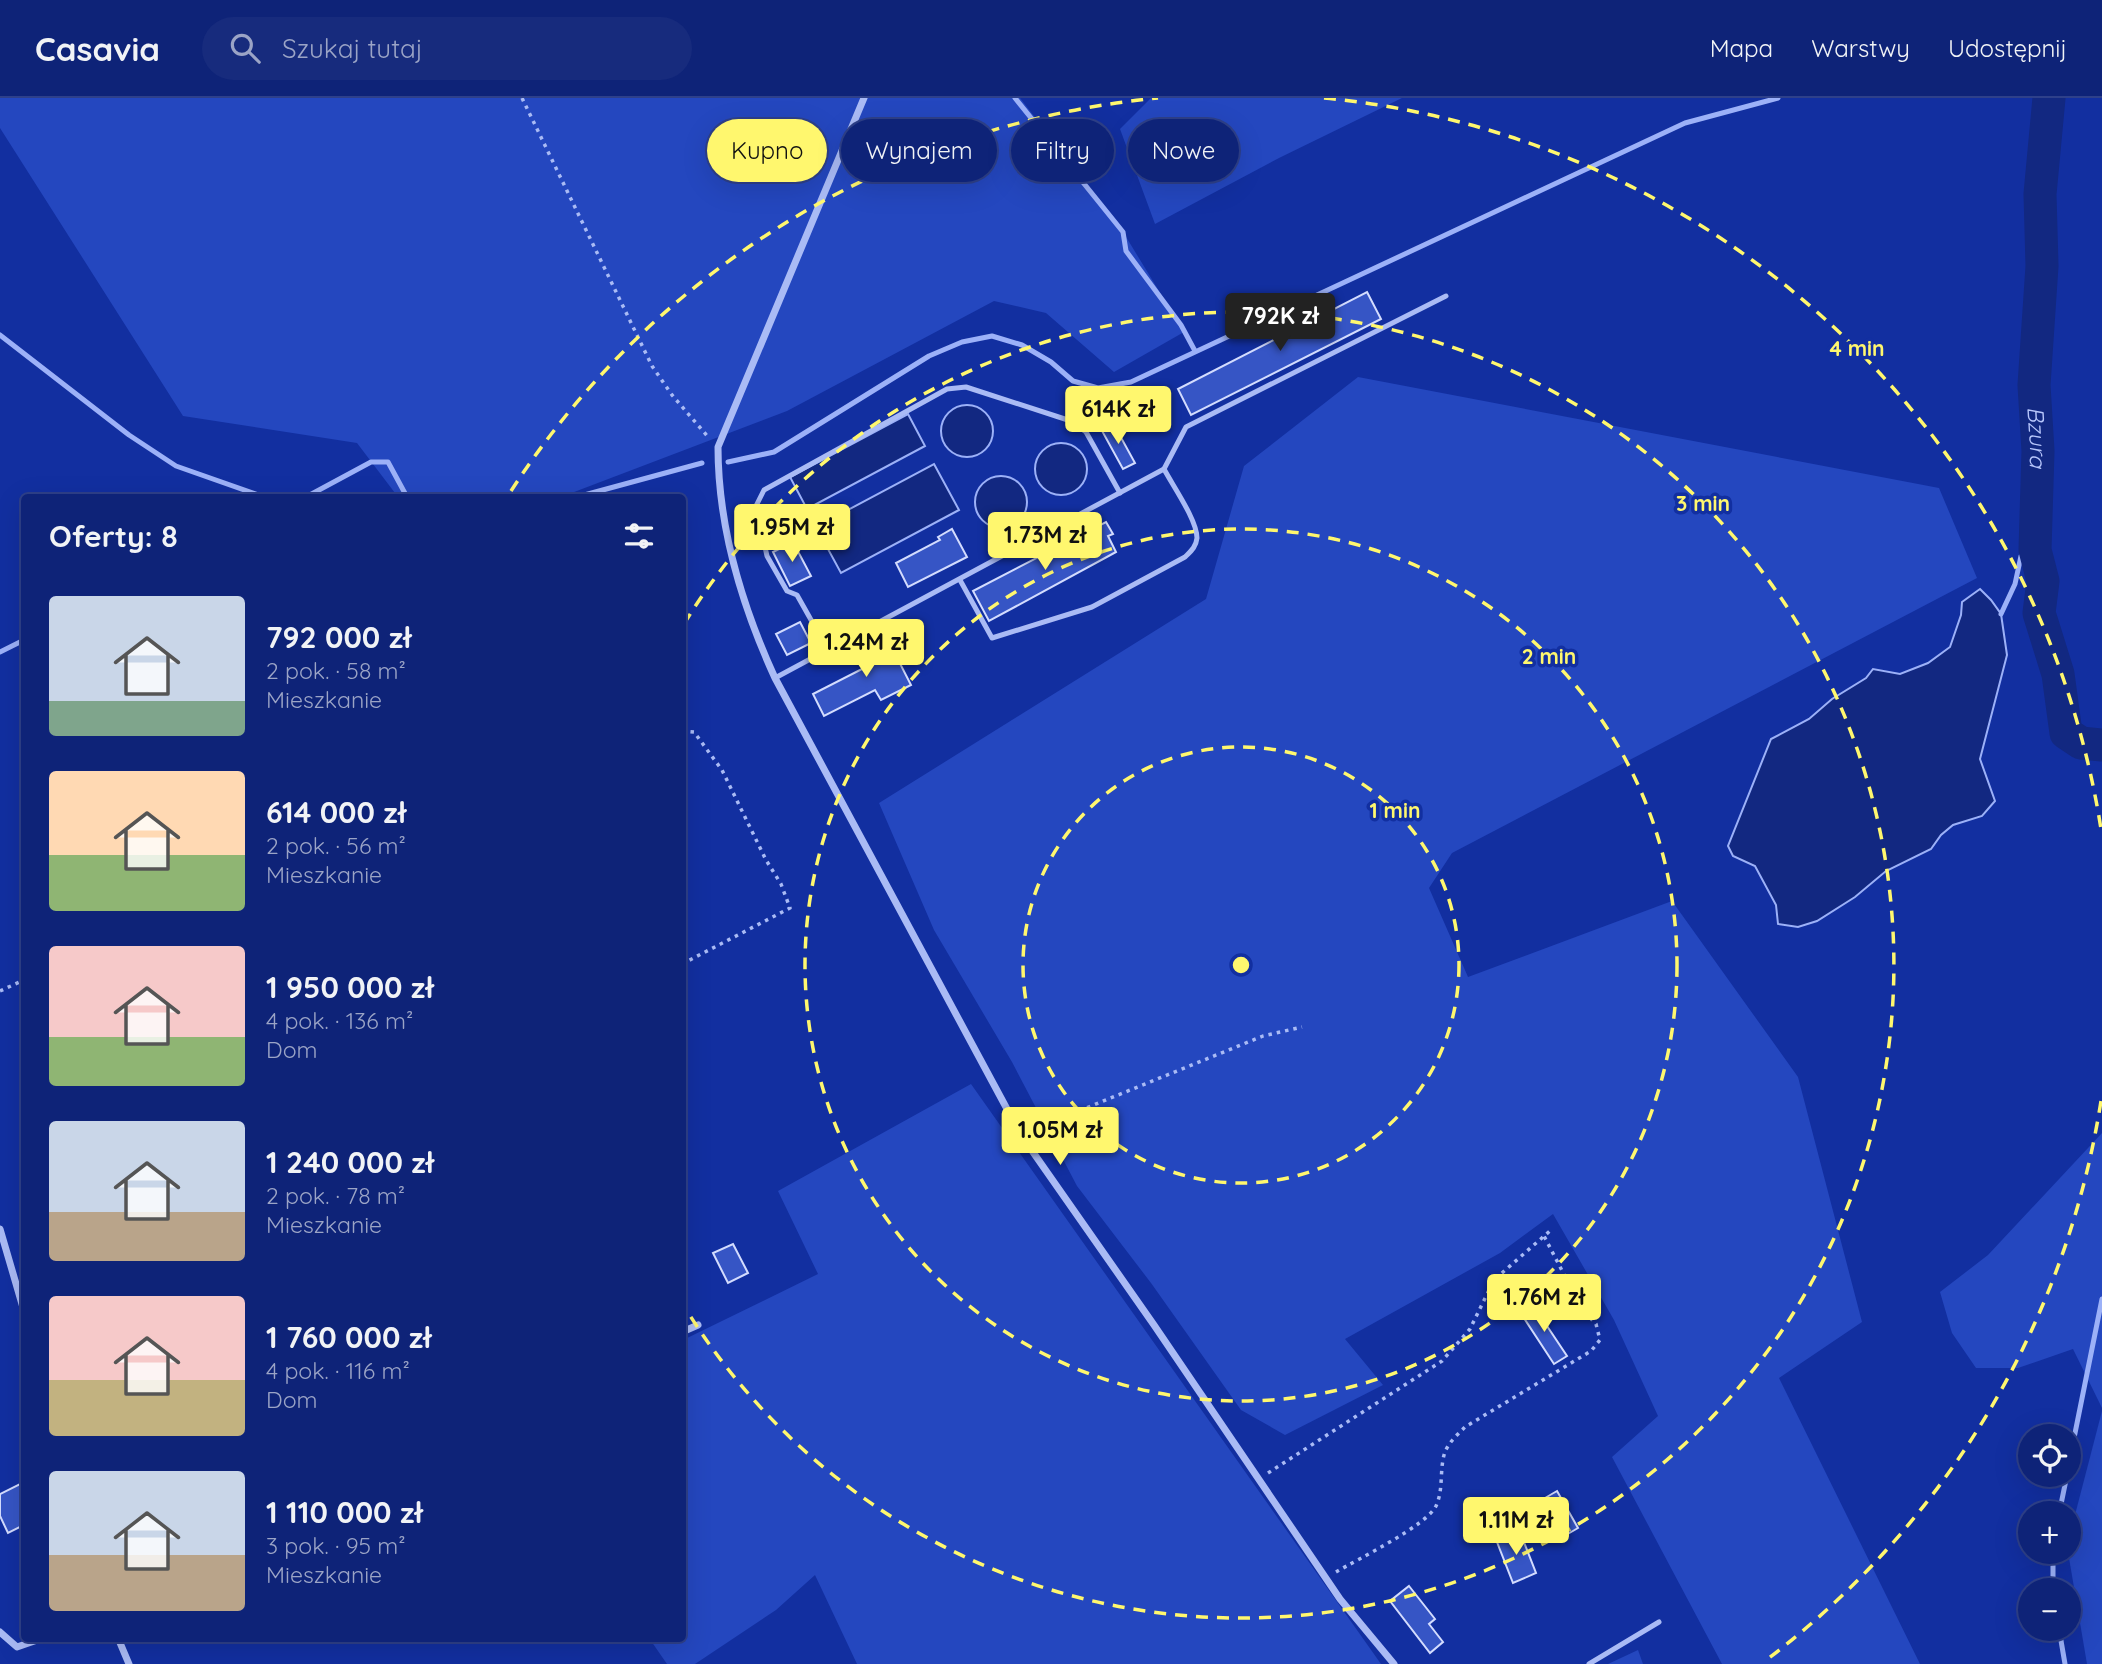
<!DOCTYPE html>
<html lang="pl">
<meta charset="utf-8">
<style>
:root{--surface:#0e2378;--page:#172b7d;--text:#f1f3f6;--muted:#9ba4c6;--line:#2e408a;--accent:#fff76e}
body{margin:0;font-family:Quicksand,sans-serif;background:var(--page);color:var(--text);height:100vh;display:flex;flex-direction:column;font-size:26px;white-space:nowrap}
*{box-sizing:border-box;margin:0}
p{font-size:23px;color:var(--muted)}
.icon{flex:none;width:38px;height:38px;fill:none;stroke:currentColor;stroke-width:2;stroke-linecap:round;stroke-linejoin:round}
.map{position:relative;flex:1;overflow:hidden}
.sheet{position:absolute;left:21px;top:396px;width:665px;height:1148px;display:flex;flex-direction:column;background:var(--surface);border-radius:7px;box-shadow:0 7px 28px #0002,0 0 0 2px var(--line)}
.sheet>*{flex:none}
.hud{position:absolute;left:707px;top:21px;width:665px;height:63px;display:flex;gap:14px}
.buttons{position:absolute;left:2018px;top:1326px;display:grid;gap:14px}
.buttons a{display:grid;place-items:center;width:63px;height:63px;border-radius:50%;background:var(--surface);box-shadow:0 7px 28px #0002,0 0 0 2px var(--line);font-size:35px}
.price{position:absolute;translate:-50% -60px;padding:0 16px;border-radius:7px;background:var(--accent);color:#111;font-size:23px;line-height:46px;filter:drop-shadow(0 2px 4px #0008)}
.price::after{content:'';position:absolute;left:50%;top:42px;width:21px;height:16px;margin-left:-10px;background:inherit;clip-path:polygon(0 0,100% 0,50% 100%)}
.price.current{background:#222;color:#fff}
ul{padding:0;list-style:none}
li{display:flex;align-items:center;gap:21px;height:175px;padding:0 28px}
li span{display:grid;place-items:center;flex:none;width:196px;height:140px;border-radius:7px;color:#555}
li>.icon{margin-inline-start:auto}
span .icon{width:84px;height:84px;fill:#fffc;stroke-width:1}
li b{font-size:30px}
h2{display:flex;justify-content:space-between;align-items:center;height:84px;padding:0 28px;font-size:30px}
.tag{padding:0 24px;border-radius:32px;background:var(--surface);box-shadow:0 7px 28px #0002,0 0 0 2px var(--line);font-size:24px;line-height:63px}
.tag.current{background:var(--accent);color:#111}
header{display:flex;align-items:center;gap:42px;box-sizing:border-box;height:98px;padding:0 35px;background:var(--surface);border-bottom:2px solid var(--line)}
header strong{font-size:33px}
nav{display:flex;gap:38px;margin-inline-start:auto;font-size:24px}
.search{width:490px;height:63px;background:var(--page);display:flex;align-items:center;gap:18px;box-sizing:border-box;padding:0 24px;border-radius:38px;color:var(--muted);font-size:26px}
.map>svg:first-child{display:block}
.green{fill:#2447bf}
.water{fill:#122881;stroke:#9cb1f8;stroke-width:2}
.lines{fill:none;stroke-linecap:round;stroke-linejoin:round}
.stream{stroke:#9cb1f8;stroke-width:5}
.river{stroke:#122881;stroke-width:33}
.building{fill:#3655c5;stroke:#d3dcfe;stroke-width:2}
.path{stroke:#aabbf5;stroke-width:3.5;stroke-dasharray:3.5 5;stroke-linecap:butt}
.service{stroke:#aabbf5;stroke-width:5}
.minor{stroke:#aabbf5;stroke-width:7}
.ring{fill:none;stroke:#fff76e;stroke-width:3.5;stroke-dasharray:12 9}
.labels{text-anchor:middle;stroke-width:7;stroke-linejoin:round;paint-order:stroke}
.water-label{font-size:23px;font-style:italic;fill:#b7c6fb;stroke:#122fa0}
.centre{fill:#fff76e;stroke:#122fa0;stroke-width:3.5}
.ring-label{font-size:21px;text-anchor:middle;font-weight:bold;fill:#fff76e;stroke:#122fa0;stroke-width:7;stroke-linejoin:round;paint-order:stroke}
</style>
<header>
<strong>Casavia</strong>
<div class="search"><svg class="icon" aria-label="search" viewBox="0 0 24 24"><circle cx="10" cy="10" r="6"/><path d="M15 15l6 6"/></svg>Szukaj tutaj</div>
<nav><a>Mapa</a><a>Warstwy</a><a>Udostępnij</a></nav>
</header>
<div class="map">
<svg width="2102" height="1566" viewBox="0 0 2102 1566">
<rect width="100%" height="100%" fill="#122fa0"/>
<!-- green -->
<g class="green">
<polygon points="0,0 1020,0 1120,129 1184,234 1114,274 1046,215 994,203 787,313 561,399 398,399 357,345 183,318 0,30"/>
<polygon points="1151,0 1402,0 1279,60 1155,126 1120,31"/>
<polygon points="1358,279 1939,390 1977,480 1452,755 1429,790 1468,879 1672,803 1798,979 1862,1224 1779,1280 1920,1566 1722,1566 1612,1359 1658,1318 1614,1222 1553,1116 1500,1155 1345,1241 1383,1287 1285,1337 1241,1312 1151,1185 1077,1088 1012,964 934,832 879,705 1206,501 1244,368"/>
<polygon points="971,986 1381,1566 857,1566 815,1477 776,1512 695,1566 667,1566 649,1540 682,1540 683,1242 818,1176 778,1093"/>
<polygon points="2102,1035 2102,1310 2073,1251 2018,1270 1976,1270 1952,1235 1940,1194 1988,1157"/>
<polygon points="2102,1313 2102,1566 2087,1566 2068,1454 2069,1440"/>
<polygon points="1638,1552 1643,1566 1608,1566"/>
</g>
<!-- water -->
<g class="water">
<circle cx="967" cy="333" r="26"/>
<polygon points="908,316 925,348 807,411 790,379"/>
<circle cx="1061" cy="371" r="26"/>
<polygon points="934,366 959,412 841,475 816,429"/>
<circle cx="1001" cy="404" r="26"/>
<polygon points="1980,491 1991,502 2001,516 2007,557 1980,661 1995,703 1982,718 1953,727 1941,737 1931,751 1886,773 1855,799 1817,823 1798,829 1778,826 1776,807 1755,768 1733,758 1728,748 1771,641 1809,621 1832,601 1866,580 1873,571 1900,576 1928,565 1950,549 1961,517 1962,504"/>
</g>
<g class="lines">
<!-- stream -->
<g class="stream">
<polyline points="1015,0 1123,134 1126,153 1181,227 1195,253"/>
<polyline points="0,237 129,337 176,368 264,399"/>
<polyline points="728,364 774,354 929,258 962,244 992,238 1022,247 1051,264 1073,283 1098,290 1131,284 1685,25 1778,0"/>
<polyline points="306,399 371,364 388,364 407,399"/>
<polyline points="577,399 702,365"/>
<polyline points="2001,516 2015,486 2021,458 2035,452"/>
<polyline points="0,554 24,542"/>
<polyline points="2068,1370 2102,1201"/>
<polyline points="2059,1416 2067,1377"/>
<polyline points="2053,1454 2053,1493"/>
<polyline points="2059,1531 2065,1566"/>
</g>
<!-- river -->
<path class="river" id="s1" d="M2049,0L2040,96L2042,168L2034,287L2038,353L2035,452L2043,483L2039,515L2058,576L2066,635L2081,645L2102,647"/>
</g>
<!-- building -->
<g class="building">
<polygon points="1367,194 1381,221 1191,317 1178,291"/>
<polygon points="1113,325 1135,365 1123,371 1101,331"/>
<polygon points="1106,424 1113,436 1108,438 1116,454 989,523 973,493"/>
<polygon points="952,431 967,459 908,489 896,465 940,442 938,439"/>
<polygon points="793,444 811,478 790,488 773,454"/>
<polygon points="800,524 811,545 787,557 776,536"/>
<polygon points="887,540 911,587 881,602 875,592 824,618 813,596 864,570 857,556"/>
<polygon points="733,1146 748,1175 728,1185 713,1155"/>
<polygon points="1533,1207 1567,1258 1554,1266 1520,1214"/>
<polygon points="24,1384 24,1427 8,1435 0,1418 0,1396"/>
<polygon points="1557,1393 1578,1430 1566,1437 1545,1400"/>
<polygon points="1520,1434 1536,1475 1513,1485 1497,1444"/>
<polygon points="1409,1488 1435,1521 1429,1526 1443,1544 1430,1555 1390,1503"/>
</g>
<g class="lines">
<!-- path -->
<g class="path">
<polyline points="522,0 652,268 672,297 709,340"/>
<polyline points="682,633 694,634 722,672 766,762 781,786 790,810 682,866"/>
<polyline points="0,893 24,882"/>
<polyline points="1032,1032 1263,938 1302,929"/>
<polyline points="1268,1375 1442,1263 1470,1231 1494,1182 1551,1132"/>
<path d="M1336,1474C1358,1461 1426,1428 1436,1408C1444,1391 1439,1371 1445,1354C1449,1344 1458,1336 1465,1329L1591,1253L1600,1242L1596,1226L1582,1211L1544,1138"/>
</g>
<!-- service -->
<g class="service">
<path d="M960,482L992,540L1092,509L1185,459C1191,453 1196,449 1197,440C1197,422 1173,388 1164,371"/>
<polyline points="828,552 797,497 787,493 767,458 756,408 764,392 947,291 966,289 1071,323 1086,334 1120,395"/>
<polyline points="775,580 1164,371 1186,329 1446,198"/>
<polyline points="1589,1566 1659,1524"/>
</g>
<!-- minor -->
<g class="minor">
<path d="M864,0L718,349C718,428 742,508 775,580L1021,1037L1154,1227L1340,1501L1394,1566"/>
<polyline points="0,1131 24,1213"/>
<polyline points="682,1234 698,1227"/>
<polyline points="0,1534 17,1549 43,1540"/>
<polyline points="118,1540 129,1566"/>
</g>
</g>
<!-- distance rings -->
<g class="ring">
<circle cx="1241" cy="867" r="218"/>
<circle cx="1241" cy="867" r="436"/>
<path d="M684 526A653 653 0 1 1 684 1208"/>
<path d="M2101 1003A871 871 0 0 1 1765 1563M511 393A871 871 0 0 1 1158 0M1324 0A871 871 0 0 1 2101 731"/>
</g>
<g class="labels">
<!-- water labels -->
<g class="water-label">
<text dy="8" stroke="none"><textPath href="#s1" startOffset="340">Bzura</textPath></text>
</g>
</g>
<circle cx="1241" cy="867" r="10" class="centre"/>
<g class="ring-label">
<text x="1857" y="258">4 min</text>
<text x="1703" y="413">3 min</text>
<text x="1549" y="566">2 min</text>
<text x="1395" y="720">1 min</text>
</g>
</svg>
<div class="buttons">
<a><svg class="icon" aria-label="locate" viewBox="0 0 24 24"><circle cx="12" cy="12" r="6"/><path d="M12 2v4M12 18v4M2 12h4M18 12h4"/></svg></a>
<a>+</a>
<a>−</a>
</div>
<b class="price current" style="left:1280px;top:255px">792K zł</b>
<b class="price" style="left:1118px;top:348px">614K zł</b>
<b class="price" style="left:792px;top:466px">1.95M zł</b>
<b class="price" style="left:1045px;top:474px">1.73M zł</b>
<b class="price" style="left:866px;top:581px">1.24M zł</b>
<b class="price" style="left:1060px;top:1069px">1.05M zł</b>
<b class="price" style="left:1544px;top:1236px">1.76M zł</b>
<b class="price" style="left:1516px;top:1459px">1.11M zł</b>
<div class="hud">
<a class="tag current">Kupno</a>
<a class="tag">Wynajem</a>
<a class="tag">Filtry</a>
<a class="tag">Nowe</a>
</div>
<section class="sheet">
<h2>Oferty: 8<svg class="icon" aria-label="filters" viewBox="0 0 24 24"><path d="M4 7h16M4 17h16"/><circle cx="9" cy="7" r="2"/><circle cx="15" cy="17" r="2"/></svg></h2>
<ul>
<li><span style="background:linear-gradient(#c9d6e8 75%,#7fa58c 0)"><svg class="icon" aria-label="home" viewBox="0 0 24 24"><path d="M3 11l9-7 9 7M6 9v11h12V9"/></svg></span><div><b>792 000 zł</b><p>2 pok. · 58 m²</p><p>Mieszkanie</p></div></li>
<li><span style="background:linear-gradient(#ffd9b3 60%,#8fb573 0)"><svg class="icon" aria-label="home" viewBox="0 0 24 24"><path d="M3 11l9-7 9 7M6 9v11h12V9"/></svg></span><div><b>614 000 zł</b><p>2 pok. · 56 m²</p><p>Mieszkanie</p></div></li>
<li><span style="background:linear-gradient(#f6c9c9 65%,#8fb573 0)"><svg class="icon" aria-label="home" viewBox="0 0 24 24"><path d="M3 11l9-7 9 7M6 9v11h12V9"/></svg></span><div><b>1 950 000 zł</b><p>4 pok. · 136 m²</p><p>Dom</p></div></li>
<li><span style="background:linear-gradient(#c9d6e8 65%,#b9a48a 0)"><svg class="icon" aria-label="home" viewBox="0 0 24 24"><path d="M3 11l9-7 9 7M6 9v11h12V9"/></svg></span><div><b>1 240 000 zł</b><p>2 pok. · 78 m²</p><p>Mieszkanie</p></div></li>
<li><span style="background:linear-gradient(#f6c9c9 60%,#c2b280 0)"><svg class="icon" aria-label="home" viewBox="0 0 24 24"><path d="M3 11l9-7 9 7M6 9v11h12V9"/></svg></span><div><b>1 760 000 zł</b><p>4 pok. · 116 m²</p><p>Dom</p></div></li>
<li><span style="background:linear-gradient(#c9d6e8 60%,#b9a48a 0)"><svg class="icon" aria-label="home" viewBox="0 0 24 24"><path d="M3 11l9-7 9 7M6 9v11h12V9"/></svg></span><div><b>1 110 000 zł</b><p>3 pok. · 95 m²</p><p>Mieszkanie</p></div></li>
</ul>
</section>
</div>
